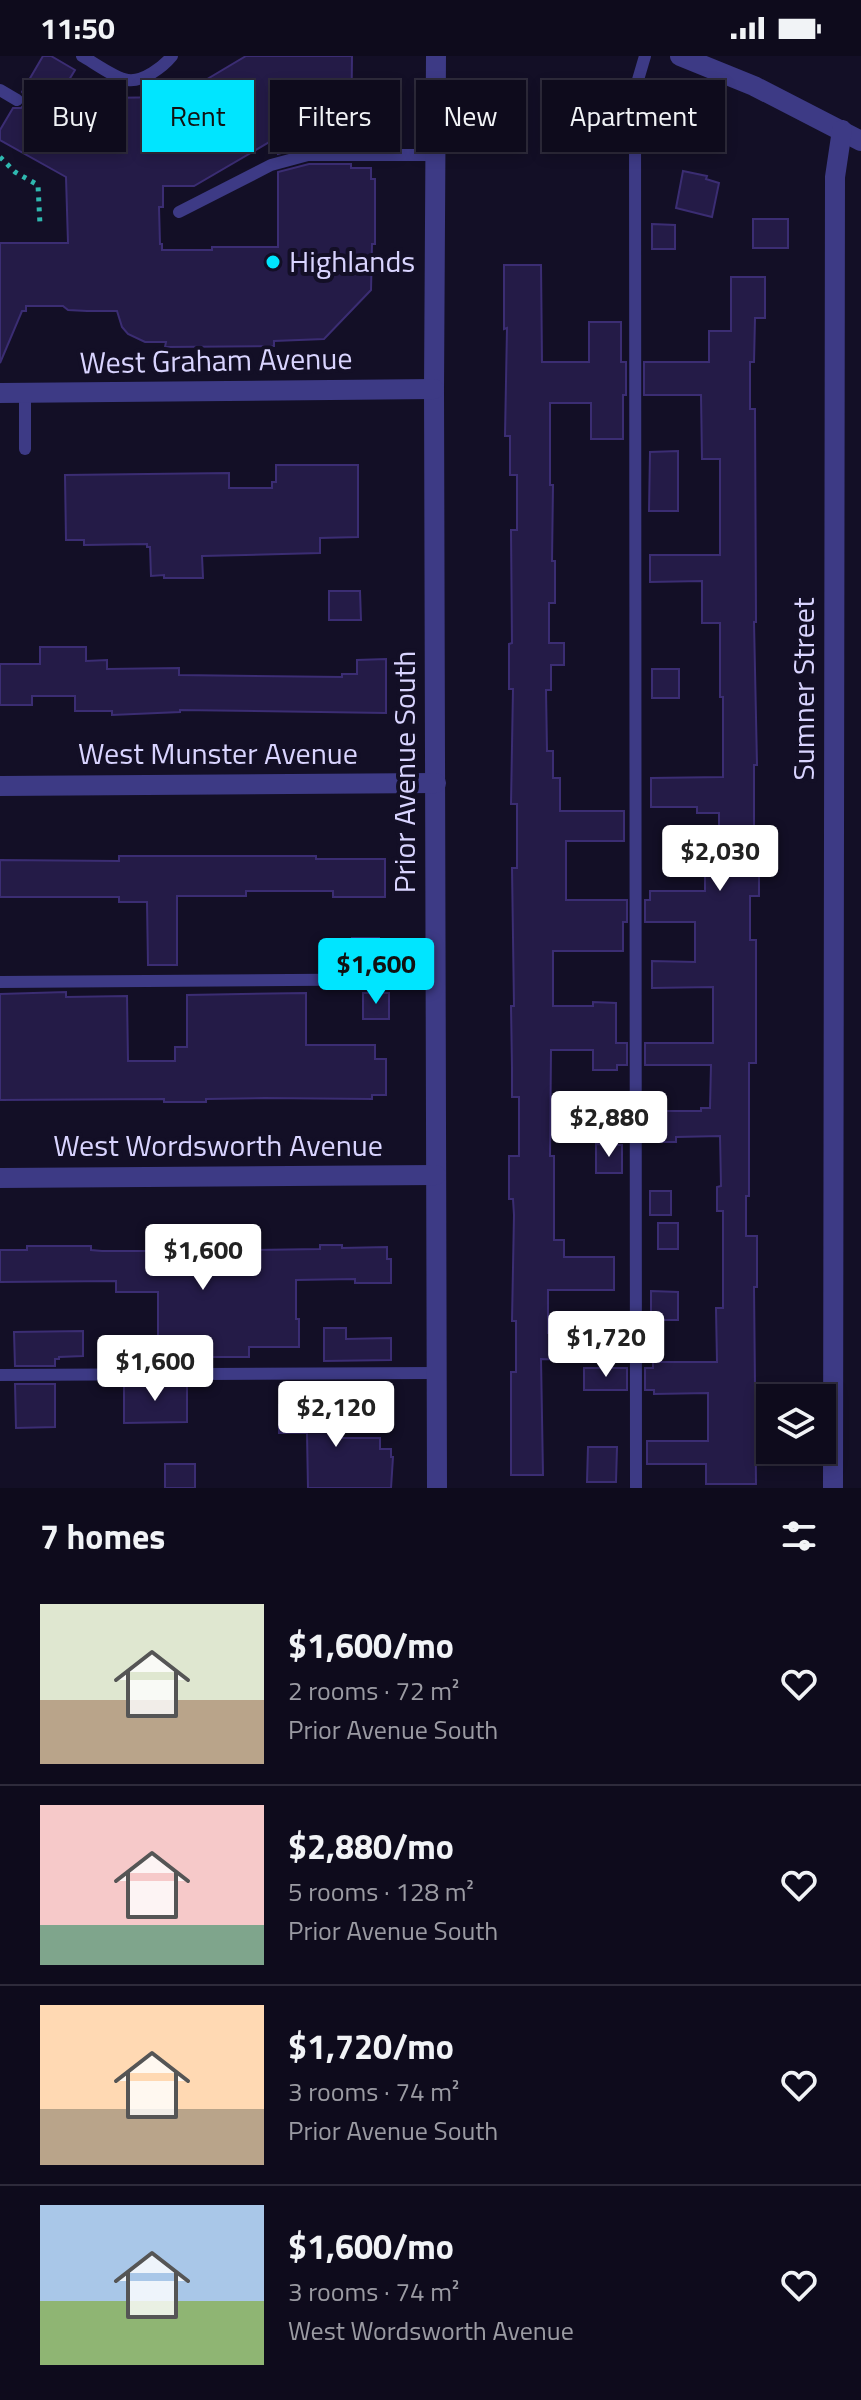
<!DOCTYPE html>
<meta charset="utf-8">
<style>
:root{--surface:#0e0b1c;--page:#1c1929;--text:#f1f3f6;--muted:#9b9ba3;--line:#2e2b3b;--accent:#00e5ff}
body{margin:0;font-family:"Titillium Web",sans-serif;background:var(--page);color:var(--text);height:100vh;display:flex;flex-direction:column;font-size:30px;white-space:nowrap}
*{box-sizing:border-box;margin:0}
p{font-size:26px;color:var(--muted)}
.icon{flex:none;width:44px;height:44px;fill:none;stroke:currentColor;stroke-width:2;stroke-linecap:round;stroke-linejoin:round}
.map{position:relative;height:1432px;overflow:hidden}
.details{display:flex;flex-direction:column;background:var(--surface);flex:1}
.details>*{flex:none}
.guide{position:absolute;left:24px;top:24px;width:814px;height:72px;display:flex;gap:16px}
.fabs{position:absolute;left:756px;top:1328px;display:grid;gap:16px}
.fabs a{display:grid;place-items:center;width:80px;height:80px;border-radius:0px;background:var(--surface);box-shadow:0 4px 12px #0003,0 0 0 2px var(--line);font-size:40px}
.price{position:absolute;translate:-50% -68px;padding:0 18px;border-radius:8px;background:#fff;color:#222;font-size:26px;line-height:52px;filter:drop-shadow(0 2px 4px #0008)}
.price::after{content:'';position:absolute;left:50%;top:48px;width:24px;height:18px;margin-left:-12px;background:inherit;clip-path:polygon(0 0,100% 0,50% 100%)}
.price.on{background:var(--accent);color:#111}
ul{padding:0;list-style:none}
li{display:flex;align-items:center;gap:24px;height:200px;padding:0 40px}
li+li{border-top:2px solid var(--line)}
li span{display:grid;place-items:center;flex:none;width:224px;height:160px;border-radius:0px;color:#555}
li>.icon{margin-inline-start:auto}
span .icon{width:96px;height:96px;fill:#fffc;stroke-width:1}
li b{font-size:34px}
h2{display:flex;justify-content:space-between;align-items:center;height:96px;padding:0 40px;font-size:34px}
.chip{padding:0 28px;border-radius:0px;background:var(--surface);box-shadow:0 4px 12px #0003,0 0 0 2px var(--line);font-size:28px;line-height:72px}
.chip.on{background:var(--accent);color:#111}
.status{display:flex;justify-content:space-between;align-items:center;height:56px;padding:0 40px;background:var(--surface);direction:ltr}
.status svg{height:22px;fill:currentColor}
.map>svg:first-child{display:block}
.building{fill:#241b47;stroke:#3b2d73;stroke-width:2}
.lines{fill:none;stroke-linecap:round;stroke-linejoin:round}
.path{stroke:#2fb8b0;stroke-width:5;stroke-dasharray:4 6;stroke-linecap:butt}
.lane{stroke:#3d3a85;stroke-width:12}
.street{stroke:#3d3a85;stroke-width:20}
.poi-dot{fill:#00e5ff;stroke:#130f26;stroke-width:3}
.labels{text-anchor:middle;stroke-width:8;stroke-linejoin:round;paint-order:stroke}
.poi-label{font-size:30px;fill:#d9d4ff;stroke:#130f26;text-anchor:start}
.street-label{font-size:30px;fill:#d9d4ff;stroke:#130f26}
</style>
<div class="status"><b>11:50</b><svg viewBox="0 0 49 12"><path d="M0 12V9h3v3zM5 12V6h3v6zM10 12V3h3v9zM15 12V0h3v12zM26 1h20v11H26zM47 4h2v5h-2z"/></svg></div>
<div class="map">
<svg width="861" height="1432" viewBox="0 0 861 1432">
<rect width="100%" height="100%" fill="#130f26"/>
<!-- building -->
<g class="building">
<polygon points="43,0 51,0 75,14 69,24 100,42 177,41 246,0 352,0 351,90 308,90 278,98 278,81 194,130 163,130 163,151 159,151 160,188 162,188 162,194 212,194 212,191 278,191 278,116 309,108 351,108 351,112 371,112 371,123 375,123 375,188 372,188 371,234 324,283 274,285 274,290 165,291 166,286 145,286 128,278 122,271 117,255 87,255 68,254 63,250 26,250 26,255 22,255 0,307 0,187 68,187 66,121 0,84 0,74 13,52 21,52 25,48 25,40 22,36"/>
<polygon points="683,115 707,120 706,123 719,127 712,161 676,152"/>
<rect x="753" y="163" width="35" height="29"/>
<polygon points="652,168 675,169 675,193 652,193"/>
<polygon points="504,209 541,209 542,306 589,306 589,266 621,266 621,306 626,306 626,339 623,339 623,383 591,383 591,347 550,347 550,429 553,429 552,505 555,505 555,547 549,547 549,587 564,587 564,609 551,609 551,634 546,634 547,695 553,695 553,722 560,722 560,755 624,755 624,785 566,785 566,844 627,844 627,866 623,866 623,895 553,895 553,950 593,950 593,946 616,947 616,987 627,987 627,1009 617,1009 617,1014 593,1014 593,994 551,994 550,1100 554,1100 554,1184 564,1184 564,1201 614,1201 614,1234 548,1234 548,1277 584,1276 584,1304 541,1303 543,1419 511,1419 511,1316 516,1316 516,1265 512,1265 514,1159 513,1143 509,1143 509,1100 519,1100 519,1041 512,1041 512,1011 511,950 514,950 512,812 517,812 517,748 511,748 513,633 509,633 509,588 512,587 511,474 517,474 517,419 510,419 510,380 505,380 507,272 504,273"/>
<polygon points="731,221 765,221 765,262 755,262 754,306 750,306 750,353 755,353 756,566 754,566 757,709 754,709 754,809 759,809 759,840 750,840 750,884 756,884 756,1007 749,1007 749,1140 746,1140 746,1180 757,1180 757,1231 754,1231 756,1428 706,1428 706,1408 647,1408 647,1385 708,1385 708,1337 654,1338 654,1334 645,1334 645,1312 653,1312 653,1306 717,1306 716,1252 723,1252 723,1155 717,1155 717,1131 721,1130 720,1080 676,1081 676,1086 645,1086 645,1055 701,1055 701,1052 710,1052 711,1009 645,1009 645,987 713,987 713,931 652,932 652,905 695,906 695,866 645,866 645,844 650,844 650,835 705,835 705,809 719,809 719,757 697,757 697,751 651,751 651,722 723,721 723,641 720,641 720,567 702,567 702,525 650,526 650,499 720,499 720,403 702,403 701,339 644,339 644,306 709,306 709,275 731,275"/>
<polygon points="678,395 678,455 649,455 650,396"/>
<polygon points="276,409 358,409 358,481 320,482 320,497 202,500 203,522 164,522 164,519 151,520 150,491 147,491 147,488 84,489 84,484 66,484 65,419 229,417 229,432 272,432 272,426 276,426"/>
<polygon points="329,535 360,535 361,564 329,564"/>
<polygon points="40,591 86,591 86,605 107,604 107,613 179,612 179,619 342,621 342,618 357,618 357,604 386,603 386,657 180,654 180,656 112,659 112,655 75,655 75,640 32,640 32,649 0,649 0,608 40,608"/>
<rect x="652" y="613" width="27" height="29"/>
<polygon points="119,800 316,800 316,803 385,803 385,841 333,841 333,835 246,835 246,840 177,840 177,909 148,909 147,846 119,846 119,841 0,841 0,804 119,805"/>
<rect x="352" y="882" width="27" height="29"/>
<polygon points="66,936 66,941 127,940 128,1005 175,1005 175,991 187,991 187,939 306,937 306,989 375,989 375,1003 386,1003 386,1039 372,1039 372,1043 264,1042 206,1043 206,1046 164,1046 164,1043 0,1044 0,938"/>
<rect x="363" y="937" width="26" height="26"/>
<polygon points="596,1088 622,1089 622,1117 596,1117"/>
<rect x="650" y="1135" width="21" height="24"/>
<rect x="658" y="1167" width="20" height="26"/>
<polygon points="171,1189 236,1190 236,1193 246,1194 320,1193 320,1189 342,1189 342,1192 387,1191 387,1203 391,1203 391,1227 355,1227 355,1223 296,1224 296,1263 299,1263 299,1291 249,1291 249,1301 187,1301 187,1309 124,1309 124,1304 110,1304 110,1282 158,1282 158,1236 116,1236 116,1225 0,1226 0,1194 27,1194 27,1190 91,1190 91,1194 102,1195 161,1195 171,1194"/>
<polygon points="651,1235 678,1236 678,1264 651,1264"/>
<polygon points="324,1272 346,1272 346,1283 391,1282 391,1304 324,1305"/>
<polygon points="83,1275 83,1300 59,1301 59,1303 55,1303 55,1310 15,1310 14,1276"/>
<rect x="584" y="1312" width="43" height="22"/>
<polygon points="124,1327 187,1327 187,1366 124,1367"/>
<polygon points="15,1328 55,1328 55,1371 16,1372"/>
<polygon points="303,1338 331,1338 331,1382 380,1382 380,1393 391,1393 391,1401 393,1401 391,1432 308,1432 307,1377 279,1377 279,1349 303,1349"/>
<polygon points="588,1391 617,1391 616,1426 587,1426"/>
<rect x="165" y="1408" width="30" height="24"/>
</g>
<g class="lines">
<!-- path -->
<polyline class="path" points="0,101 15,116 38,129 40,169"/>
<!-- lane -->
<g class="lane">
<path d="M82,0C93,6 116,23 128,24C143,26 163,11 172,0"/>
<polyline points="0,34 17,44"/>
<polyline points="436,89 509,90"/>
<polyline points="179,156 271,109 308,99 436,99"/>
<polyline points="25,393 25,337"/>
<polyline points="0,926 436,923"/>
<polyline points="0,1319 436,1317"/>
<polyline points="636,1432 635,34 645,0"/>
</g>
<!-- street -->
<g class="street">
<polyline points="436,0 434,333 437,1432"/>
<polyline points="680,0 754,30 861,85"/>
<polyline points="0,337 434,333"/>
<polyline points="0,730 436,727"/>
<polyline points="0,1122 436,1119"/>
<polyline points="833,1432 835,121 842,74"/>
</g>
</g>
<!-- markers -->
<circle class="poi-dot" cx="273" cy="206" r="8"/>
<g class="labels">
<!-- poi labels -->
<g class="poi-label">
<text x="289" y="216">Highlands</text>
</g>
<!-- street labels -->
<g class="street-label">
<text transform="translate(216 305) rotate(-1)" y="10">West Graham Avenue</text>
<text transform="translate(804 633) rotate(-90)" y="10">Sumner Street</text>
<text x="218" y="708">West Munster Avenue</text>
<text transform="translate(405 716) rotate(-90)" y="10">Prior Avenue South</text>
<text x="218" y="1100">West Wordsworth Avenue</text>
</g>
</g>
</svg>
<div class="fabs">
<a><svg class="icon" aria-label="layers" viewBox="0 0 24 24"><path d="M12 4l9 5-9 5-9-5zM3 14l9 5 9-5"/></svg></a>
</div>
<b class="price" style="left:720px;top:837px">$2,030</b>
<b class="price on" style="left:376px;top:950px">$1,600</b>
<b class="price" style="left:609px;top:1103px">$2,880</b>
<b class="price" style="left:203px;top:1236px">$1,600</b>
<b class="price" style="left:606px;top:1323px">$1,720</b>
<b class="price" style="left:155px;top:1347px">$1,600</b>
<b class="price" style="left:336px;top:1393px">$2,120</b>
<div class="guide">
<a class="chip">Buy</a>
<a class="chip on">Rent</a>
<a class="chip">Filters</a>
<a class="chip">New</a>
<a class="chip">Apartment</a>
</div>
</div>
<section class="details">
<h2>7 homes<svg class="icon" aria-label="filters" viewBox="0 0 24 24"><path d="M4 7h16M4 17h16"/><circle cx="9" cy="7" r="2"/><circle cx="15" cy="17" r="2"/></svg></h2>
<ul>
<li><span style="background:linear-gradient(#dfe7d0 60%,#b9a48a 0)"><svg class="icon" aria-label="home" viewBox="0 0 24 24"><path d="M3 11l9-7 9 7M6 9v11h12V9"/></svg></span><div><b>$1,600/mo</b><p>2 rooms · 72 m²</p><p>Prior Avenue South</p></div><svg class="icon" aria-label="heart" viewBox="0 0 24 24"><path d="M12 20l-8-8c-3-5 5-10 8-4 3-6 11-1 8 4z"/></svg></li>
<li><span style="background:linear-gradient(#f6c9c9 75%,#7fa58c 0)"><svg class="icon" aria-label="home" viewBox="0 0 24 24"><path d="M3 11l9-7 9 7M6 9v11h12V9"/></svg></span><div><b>$2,880/mo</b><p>5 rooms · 128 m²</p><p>Prior Avenue South</p></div><svg class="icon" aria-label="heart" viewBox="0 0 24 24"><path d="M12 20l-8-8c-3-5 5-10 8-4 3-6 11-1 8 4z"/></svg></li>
<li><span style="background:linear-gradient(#ffd9b3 65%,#b9a48a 0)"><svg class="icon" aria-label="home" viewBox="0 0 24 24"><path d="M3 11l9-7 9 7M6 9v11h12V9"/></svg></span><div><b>$1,720/mo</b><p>3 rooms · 74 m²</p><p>Prior Avenue South</p></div><svg class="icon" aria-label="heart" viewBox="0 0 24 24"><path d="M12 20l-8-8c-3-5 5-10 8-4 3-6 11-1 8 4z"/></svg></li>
<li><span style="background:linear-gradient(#a9c7e8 60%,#8fb573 0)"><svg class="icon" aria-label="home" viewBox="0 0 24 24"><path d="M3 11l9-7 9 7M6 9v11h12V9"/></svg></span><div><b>$1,600/mo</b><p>3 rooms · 74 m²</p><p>West Wordsworth Avenue</p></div><svg class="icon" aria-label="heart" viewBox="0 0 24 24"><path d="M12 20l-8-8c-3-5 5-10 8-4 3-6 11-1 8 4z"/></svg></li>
</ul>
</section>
